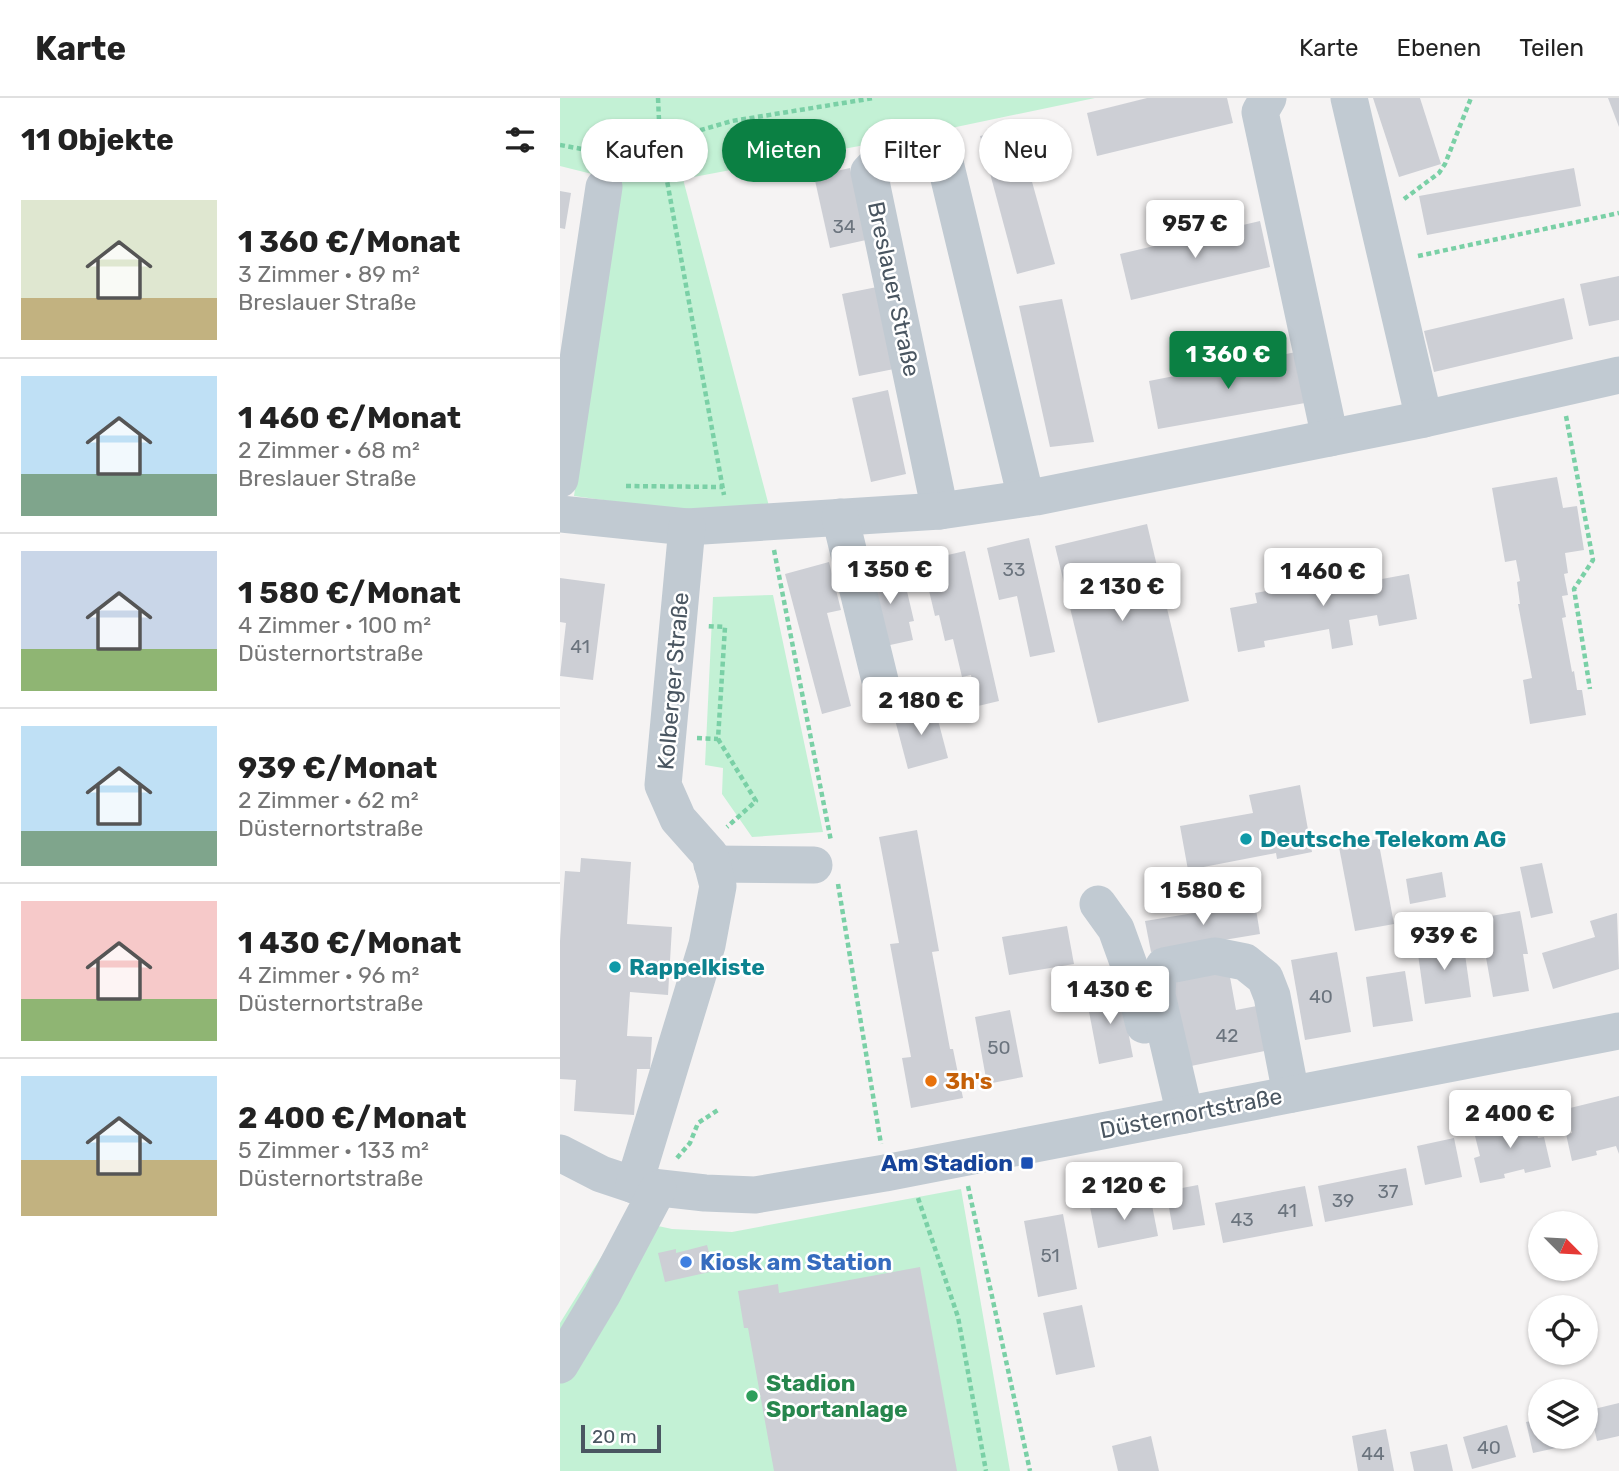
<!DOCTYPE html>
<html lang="de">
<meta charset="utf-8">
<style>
:root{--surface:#fff;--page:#f6f6f6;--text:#222;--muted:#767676;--line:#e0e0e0;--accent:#0b8043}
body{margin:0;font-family:Rubik,sans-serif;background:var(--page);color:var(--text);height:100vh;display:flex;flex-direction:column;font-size:26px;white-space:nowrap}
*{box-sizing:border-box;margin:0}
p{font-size:23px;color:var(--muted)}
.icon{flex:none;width:38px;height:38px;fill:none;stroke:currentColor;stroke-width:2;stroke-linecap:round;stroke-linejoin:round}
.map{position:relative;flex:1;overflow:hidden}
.drawer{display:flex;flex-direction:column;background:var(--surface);width:560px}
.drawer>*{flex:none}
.banner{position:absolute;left:21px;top:21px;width:665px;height:63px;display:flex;gap:14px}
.needle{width:46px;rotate:114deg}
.fabs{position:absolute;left:968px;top:1113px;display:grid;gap:14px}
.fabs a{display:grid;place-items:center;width:70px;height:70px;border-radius:50%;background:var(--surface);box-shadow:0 2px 5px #0004;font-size:35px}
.scale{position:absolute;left:21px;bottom:18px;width:80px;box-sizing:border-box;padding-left:7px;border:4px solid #4a5661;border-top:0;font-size:19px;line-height:24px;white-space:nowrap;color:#4a5661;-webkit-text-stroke:5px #fff;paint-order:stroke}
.price{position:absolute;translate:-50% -60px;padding:0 16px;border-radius:7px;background:#fff;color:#222;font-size:23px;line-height:46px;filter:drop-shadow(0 2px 4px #0008)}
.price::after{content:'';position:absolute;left:50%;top:42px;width:21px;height:16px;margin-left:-10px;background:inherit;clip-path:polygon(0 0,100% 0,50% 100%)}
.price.active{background:var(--accent);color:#fff}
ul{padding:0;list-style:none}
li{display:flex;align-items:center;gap:21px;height:175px;padding:0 21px}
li+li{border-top:2px solid var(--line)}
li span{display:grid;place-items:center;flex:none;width:196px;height:140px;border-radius:0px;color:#555}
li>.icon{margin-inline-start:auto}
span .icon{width:84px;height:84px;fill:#fffc;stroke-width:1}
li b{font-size:30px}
h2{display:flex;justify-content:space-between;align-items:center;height:84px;padding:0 21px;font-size:30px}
.tag{padding:0 24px;border-radius:32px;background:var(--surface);box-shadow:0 2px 5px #0004;font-size:24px;line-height:63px}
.tag.active{background:var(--accent);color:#fff}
header{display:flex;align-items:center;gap:42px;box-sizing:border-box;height:98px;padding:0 35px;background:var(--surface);border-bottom:2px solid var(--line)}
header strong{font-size:33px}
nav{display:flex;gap:38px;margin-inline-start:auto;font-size:24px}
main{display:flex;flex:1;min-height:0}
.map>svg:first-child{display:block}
.green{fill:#c3f1d5}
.building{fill:#cdcfd5}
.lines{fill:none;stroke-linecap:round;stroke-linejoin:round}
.path{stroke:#7ad0a6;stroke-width:4.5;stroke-dasharray:5 3.5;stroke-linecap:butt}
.minor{stroke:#c1cad2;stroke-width:37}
.culture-dot{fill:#0f9aa8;stroke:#fff;stroke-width:2.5}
.food-dot{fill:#e8710a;stroke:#fff;stroke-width:2.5}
.transit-dot{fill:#1a4fb4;stroke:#fff;stroke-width:2.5}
.shop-dot{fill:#3f7fe0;stroke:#fff;stroke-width:2.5}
.leisure-dot{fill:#2e9e5b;stroke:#fff;stroke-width:2.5}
.labels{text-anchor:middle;stroke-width:5;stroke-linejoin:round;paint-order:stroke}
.number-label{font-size:19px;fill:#6b747e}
.street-label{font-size:23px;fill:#4a5661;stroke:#fff}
.culture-label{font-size:23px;font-weight:bold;fill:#0d838f;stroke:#fff;text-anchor:start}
.food-label{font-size:23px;font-weight:bold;fill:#c56008;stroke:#fff;text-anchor:start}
.transit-label{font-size:23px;font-weight:bold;fill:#164399;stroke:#fff;text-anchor:end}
.shop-label{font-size:23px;font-weight:bold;fill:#366cbe;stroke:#fff;text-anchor:start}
.leisure-label{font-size:23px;font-weight:bold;fill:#27864d;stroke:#fff;text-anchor:start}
</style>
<header>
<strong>Karte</strong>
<nav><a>Karte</a><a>Ebenen</a><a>Teilen</a></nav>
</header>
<main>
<section class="drawer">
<h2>11 Objekte<svg class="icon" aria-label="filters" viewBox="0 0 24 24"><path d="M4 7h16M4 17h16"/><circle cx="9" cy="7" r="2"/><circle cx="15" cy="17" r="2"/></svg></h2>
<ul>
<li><span style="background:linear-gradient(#dfe7d0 70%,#c2b280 0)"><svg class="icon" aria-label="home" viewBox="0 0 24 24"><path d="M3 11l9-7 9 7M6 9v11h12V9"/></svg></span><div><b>1 360 €/Monat</b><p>3 Zimmer · 89 m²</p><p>Breslauer Straße</p></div></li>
<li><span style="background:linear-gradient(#bfe0f5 70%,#7fa58c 0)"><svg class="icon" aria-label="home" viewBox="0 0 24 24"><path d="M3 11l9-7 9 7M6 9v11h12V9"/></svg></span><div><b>1 460 €/Monat</b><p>2 Zimmer · 68 m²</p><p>Breslauer Straße</p></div></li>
<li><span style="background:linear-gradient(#c9d6e8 70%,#8fb573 0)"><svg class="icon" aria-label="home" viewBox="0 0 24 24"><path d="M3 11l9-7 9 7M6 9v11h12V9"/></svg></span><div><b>1 580 €/Monat</b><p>4 Zimmer · 100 m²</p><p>Düsternortstraße</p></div></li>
<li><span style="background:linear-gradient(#bfe0f5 75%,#7fa58c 0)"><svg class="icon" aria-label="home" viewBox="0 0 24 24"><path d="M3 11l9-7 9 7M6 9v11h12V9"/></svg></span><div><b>939 €/Monat</b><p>2 Zimmer · 62 m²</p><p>Düsternortstraße</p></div></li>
<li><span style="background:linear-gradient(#f6c9c9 70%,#8fb573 0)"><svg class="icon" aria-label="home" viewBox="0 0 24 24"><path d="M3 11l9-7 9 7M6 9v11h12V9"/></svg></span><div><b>1 430 €/Monat</b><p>4 Zimmer · 96 m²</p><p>Düsternortstraße</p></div></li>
<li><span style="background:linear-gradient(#bfe0f5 60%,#c2b280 0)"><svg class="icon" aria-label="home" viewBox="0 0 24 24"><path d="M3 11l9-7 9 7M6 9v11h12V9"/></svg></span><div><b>2 400 €/Monat</b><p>5 Zimmer · 133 m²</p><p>Düsternortstraße</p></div></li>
</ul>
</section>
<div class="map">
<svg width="1059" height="1373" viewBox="0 0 1059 1373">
<rect width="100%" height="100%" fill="#f5f3f3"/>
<!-- green -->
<g class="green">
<polygon points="0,0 535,0 358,37 123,81 210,412 116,412 14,398 60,83 0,68"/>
<polygon points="213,497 263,734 192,739 162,696 163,670 145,667 153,499"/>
<polygon points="401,1091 450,1373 0,1373 0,1225 65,1121 112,1131 172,1134"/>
</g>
<!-- building -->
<g class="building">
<polygon points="587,0 667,0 673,25 537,58 527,15"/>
<polygon points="813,0 860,0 881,66 839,79"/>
<polygon points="1048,0 1059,0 1059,29"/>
<polygon points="457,30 495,166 457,176 420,38"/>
<polygon points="290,70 306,142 270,150 254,78"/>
<polygon points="1014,70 1021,108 867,137 859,98"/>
<polygon points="0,93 11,95 5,131 0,130"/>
<polygon points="700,123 710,169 571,202 560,156"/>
<polygon points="1059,178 1059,222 1029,228 1020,186"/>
<polygon points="317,189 334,271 299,278 282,196"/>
<polygon points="1004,200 1013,241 874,274 864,233"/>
<polygon points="502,201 534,344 490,349 459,208"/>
<polygon points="736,254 745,305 598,331 589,283"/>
<polygon points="328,292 346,376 311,384 292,300"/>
<polygon points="997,379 1003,410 1017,408 1024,452 1005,455 1008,475 1004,476 1008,497 1002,498 1006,519 1002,520 1012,574 1014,573 1017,592 1022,592 1026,617 970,626 963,582 972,580 958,506 960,506 957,484 960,483 956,462 945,464 932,390"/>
<polygon points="587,426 629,603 538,625 495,448"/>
<polygon points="469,440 495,554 470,559 457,498 439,502 427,450"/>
<polygon points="405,453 439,603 418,608 411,577 402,579 393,541 385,543 379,517 375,518 362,463"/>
<polygon points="269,464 281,512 267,515 291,608 262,616 225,476"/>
<polygon points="335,467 340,490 346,489 354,523 349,524 353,542 321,549 304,475"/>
<polygon points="791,470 791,474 808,470 811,483 849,476 857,521 819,528 817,517 789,522 793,547 772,551 769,531 704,543 705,549 678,554 670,510 697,505 695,495 736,488 737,491 753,488 751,478"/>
<polygon points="0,480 45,486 33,582 0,578 6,525 0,524"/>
<polygon points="374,607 388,660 348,671 334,618"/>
<polygon points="740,687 752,754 717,761 716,755 628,772 620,728 693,715 689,697"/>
<polygon points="357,732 379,853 372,854 390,951 393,951 403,1000 351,1010 342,960 351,959 330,846 339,845 319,739"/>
<polygon points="818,741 834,826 795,833 779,749"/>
<polygon points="21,760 71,764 67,826 112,829 108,897 70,894 67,938 92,939 90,971 77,971 74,1017 14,1013 16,982 0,981 0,843 5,773 20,774"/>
<polygon points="982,765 993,815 971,820 960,769"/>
<polygon points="882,774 886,799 850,806 846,781"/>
<polygon points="695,805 700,836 591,854 585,823"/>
<polygon points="960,813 968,856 963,856 969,893 933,899 919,820"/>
<polygon points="1057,815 1059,871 993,891 982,855 1035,839 1030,823"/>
<polygon points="507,828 514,866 449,877 442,839"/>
<polygon points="903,842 911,899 865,906 857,849"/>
<polygon points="777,854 791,934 745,942 731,862"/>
<polygon points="668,868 676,912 707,906 715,951 626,969 609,876"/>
<polygon points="845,873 853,923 813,929 806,879"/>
<polygon points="560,891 573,959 539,966 526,898"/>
<polygon points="450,912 463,979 427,986 415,919"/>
<polygon points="1059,998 1059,1056 1056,1048 1036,1053 1037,1057 1012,1063 1006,1036 1012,1035 1006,1011"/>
<polygon points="973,1019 978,1040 984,1039 991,1069 965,1075 964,1071 944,1076 945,1080 920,1085 914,1060 920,1058 914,1034"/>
<polygon points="894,1040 902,1079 865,1087 857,1048"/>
<polygon points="846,1070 853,1107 765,1124 758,1088"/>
<polygon points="638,1087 645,1127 613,1132 606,1093"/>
<polygon points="745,1088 753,1128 663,1145 655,1105"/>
<polygon points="590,1097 598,1138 538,1150 530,1109"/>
<polygon points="503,1116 517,1191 478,1199 464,1123"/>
<polygon points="147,1147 154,1173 105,1184 98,1155 116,1151 116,1155"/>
<polygon points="360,1169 397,1373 214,1373 188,1230 184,1230 178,1193 218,1186 219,1195"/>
<polygon points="522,1207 535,1269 496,1277 483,1215"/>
<polygon points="1059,1305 1059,1338 1037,1343 1030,1312"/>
<polygon points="980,1321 980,1339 1018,1339 1019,1345 973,1355 966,1324"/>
<polygon points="947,1327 956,1359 912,1371 903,1339"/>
<polygon points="826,1331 834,1373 798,1373 792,1338"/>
<polygon points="591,1338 599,1373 558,1373 552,1348"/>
<polygon points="887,1346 893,1373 854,1373 850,1354"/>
</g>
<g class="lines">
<!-- path -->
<g class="path">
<polyline points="98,0 100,44 164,397"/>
<polyline points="0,47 55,57 172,23 314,0"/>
<polyline points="844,101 879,75 885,66 911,0"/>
<polyline points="858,158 1059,115"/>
<polyline points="1006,318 1033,462 1014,491 1030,591"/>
<polyline points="66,388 163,389"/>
<polyline points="214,452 271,743"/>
<polyline points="137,640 158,641 165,529 146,528"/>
<polyline points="158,641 196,703 167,729"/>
<polyline points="278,786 321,1046"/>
<polyline points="117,1060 130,1045 138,1025 158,1012"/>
<polyline points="408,1088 470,1373"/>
<polyline points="358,1100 398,1219 426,1373"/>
</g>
<!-- minor -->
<g class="minor">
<polyline points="708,0 700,14 770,340"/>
<polyline points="789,0 864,321"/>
<polyline points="0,381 44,89"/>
<polyline points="380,413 309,74 340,41 384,60 466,400"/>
<polyline points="0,416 127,429 380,413 476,399 864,321 1059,277"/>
<polyline points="280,419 325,603"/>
<polyline points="152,766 254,767"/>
<polyline points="538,806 556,831 569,867 584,927"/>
<polyline points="625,1017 597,897 598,878 604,868 655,858 685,864 705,880 712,898 731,996"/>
<polyline points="0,1055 41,1076 74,1087 145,1095 195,1097 325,1075 1059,933"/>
<polyline points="74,1087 147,847 158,788 150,757 118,721 103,687 127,429"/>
<polyline points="0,1267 42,1197 98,1091"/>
</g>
</g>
<!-- markers -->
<g class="culture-dot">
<circle cx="686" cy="741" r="7"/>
<circle cx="55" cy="869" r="7"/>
</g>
<circle class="food-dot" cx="371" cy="983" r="7"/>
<rect class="transit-dot" x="460" y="1058" width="14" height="14" rx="3.5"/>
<circle class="shop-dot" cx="126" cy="1164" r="7"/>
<circle class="leisure-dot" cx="192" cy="1298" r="7"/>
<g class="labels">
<!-- number labels -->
<g class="number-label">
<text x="284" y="135">34</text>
<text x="454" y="478">33</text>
<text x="20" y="555">41</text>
<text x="761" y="905">40</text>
<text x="667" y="944">42</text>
<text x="439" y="956">50</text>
<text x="828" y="1100">37</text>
<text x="783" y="1109">39</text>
<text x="727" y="1119">41</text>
<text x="682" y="1128">43</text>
<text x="490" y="1164">51</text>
<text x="929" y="1356">40</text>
<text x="813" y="1362">44</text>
</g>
<!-- street labels -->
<g class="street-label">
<text transform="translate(334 191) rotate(78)" y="8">Breslauer Straße</text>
<text transform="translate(113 583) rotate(-85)" y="8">Kolberger Straße</text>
<text transform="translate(631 1015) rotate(-11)" y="8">Düsternortstraße</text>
</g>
<!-- culture labels -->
<g class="culture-label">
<text x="700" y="749">Deutsche Telekom AG</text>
<text x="69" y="877">Rappelkiste</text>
</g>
<!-- food labels -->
<g class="food-label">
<text x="385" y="991">3h's</text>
</g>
<!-- transit labels -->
<g class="transit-label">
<text x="453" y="1073">Am Stadion</text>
</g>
<!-- shop labels -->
<g class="shop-label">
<text x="140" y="1172">Kiosk am Station</text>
</g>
<!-- leisure labels -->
<g class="leisure-label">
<text x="206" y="1293">Stadion<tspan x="206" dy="26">Sportanlage</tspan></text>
</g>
</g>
</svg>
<div class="fabs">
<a><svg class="needle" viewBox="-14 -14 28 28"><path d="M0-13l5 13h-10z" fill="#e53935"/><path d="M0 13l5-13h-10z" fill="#767676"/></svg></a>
<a><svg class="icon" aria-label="locate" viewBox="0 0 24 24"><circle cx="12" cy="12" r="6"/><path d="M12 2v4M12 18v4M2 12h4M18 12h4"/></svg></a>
<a><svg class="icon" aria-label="layers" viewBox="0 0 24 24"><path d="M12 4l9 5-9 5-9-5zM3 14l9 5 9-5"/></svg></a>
</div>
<div class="scale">20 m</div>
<b class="price" style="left:635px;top:162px">957 €</b>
<b class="price active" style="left:668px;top:293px">1 360 €</b>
<b class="price" style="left:330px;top:508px">1 350 €</b>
<b class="price" style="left:763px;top:510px">1 460 €</b>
<b class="price" style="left:562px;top:525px">2 130 €</b>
<b class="price" style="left:361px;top:639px">2 180 €</b>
<b class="price" style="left:643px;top:829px">1 580 €</b>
<b class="price" style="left:884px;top:874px">939 €</b>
<b class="price" style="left:550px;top:928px">1 430 €</b>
<b class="price" style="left:950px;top:1052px">2 400 €</b>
<b class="price" style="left:564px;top:1124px">2 120 €</b>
<div class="banner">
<a class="tag">Kaufen</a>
<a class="tag active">Mieten</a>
<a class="tag">Filter</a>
<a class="tag">Neu</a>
</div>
</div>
</main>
